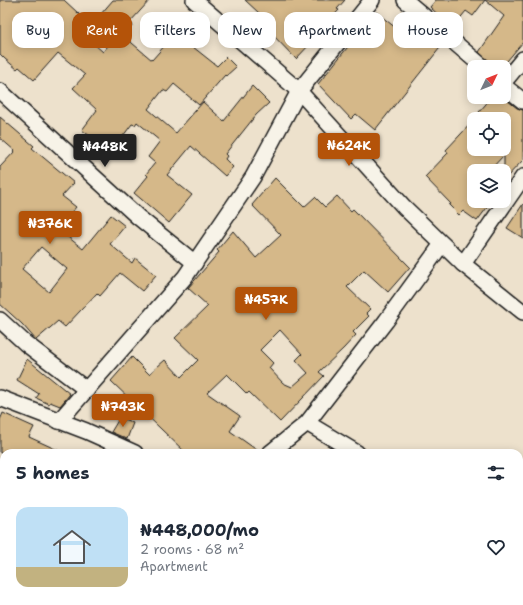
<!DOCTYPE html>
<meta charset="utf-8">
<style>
:root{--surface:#fff;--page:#f2f2f3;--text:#1f2937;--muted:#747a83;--accent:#b45309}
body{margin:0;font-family:"Shantell Sans",sans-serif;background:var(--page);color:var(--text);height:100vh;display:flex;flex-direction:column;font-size:15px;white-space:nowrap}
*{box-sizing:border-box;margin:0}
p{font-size:13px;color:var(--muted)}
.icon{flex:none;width:22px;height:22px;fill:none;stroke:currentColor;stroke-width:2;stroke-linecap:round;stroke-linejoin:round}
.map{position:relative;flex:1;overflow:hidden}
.details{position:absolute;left:0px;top:449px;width:523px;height:156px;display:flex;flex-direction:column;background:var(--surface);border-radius:12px 12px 0 0;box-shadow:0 2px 10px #0003}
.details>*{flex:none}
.hud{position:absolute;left:12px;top:12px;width:499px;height:36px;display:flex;gap:8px}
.needle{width:26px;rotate:47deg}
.controls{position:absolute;left:467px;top:60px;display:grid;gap:8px}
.controls a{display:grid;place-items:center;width:44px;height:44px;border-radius:8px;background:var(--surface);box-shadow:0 2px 10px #0003;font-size:20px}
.price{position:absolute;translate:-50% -34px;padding:0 9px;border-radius:4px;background:var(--accent);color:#fff;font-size:13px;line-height:26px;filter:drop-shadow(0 1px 2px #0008)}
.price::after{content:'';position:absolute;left:50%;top:24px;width:12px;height:9px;margin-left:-6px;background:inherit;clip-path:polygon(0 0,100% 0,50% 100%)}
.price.active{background:#222;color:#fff}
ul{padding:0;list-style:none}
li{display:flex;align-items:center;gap:12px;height:100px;padding:0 16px}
li span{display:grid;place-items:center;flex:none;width:112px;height:80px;border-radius:12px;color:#555}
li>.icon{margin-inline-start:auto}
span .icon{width:48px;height:48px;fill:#fffc;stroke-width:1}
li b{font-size:17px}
h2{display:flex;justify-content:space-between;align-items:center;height:48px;padding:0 16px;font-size:17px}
.chip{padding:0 14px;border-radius:12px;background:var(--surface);box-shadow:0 2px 10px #0003;font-size:14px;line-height:36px}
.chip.active{background:var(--accent);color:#fff}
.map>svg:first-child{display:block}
.building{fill:#d5b889;stroke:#1c1c1c;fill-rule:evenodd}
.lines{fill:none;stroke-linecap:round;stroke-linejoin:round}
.minor-casing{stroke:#1c1c1c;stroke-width:18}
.minor{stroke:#f7f3e8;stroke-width:15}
</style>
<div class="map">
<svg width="523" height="605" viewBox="0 0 523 605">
<rect width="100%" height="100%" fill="#ede1cc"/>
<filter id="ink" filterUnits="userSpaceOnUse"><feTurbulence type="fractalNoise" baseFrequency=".025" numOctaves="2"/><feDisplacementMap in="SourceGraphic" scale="8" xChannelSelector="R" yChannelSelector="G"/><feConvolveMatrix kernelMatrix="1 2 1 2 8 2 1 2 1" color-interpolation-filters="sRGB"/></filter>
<g filter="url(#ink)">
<!-- building -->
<g class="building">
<polygon points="0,0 64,0 92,26 84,35 103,52 119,32 152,60 182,26 191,35 187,39 189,41 188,43 217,66 226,57 236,67 226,76 225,75 199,105 174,84 167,92 163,90 148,109 176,133 203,102 224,121 252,86 269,103 256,115 225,154 227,156 225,159 233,167 225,176 191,146 167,175 192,195 169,223 134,193 148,176 146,174 155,163 148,157 160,141 137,122 135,125 132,124 111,152 82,130 97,110 73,88 85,75 58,53 34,80 19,67 17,69 5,59 0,54"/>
<polygon points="113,0 150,0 130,22 133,25 124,35 100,15"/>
<polygon points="245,0 345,0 337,9 339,10 325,25 326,27 296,59 269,31 274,27"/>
<polygon points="436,0 523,0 523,42 502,67 494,67 479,52 504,16 485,0 473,16 466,11 452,28 430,7"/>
<polygon points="376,12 412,41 423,27 443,44 375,130 356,114 351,119 318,84"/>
<polygon points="492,97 503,97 517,108 523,110 523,160 504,180 504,155 489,171 474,171 474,201 492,201 477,221 463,211 459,215 449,205 451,204 425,177 448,153 446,150 474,120 474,149 504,149 504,119 486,119 479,112"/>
<path d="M0,117L34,146L32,148L74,183L62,196L76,207L58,229L83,249L111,215L125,226L110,244L132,263L135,258L156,275L142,291L120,273L100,296L97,293L65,327L58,321L36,340L22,324L0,304V167L15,151L0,138ZM41,247L67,269L49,292L22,269Z"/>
<path d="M275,178L304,207L315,197L325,207L337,196L351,211L353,209L410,267L388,292L364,270L347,287L370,309L366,313L369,316L353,332L356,335L344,348L319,372L324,376L280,422L249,392L247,394L227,374L207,393L240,416L230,431L261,453H186L111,381L132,357L149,374L165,360L181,377L198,360L175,338L208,306L188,288L219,252L217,250L233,231L256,258L281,235L252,205ZM280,330L302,354L296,360L308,373L292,387L283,383L269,368L273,363L260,350Z"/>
<polygon points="523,204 523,238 507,228"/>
<polygon points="27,359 70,394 60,406 50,402 49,404 36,398 39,394 17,380"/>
<polygon points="3,413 34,427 29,437 64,453 0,453 0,420"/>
<polygon points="120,417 133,423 127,439 111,432"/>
</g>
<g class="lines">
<!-- minor casing -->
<g class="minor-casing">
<g id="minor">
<polyline points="194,0 299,91 404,207 463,264 523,312"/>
<polyline points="405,0 483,67"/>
<polyline points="504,82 523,59"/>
<polyline points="504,86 523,101"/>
<polyline points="0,91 138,217 195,263"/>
<polyline points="463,264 523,177"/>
<polyline points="0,320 25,343 87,390"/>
<polyline points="0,398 86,431 135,453"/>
<polyline points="59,421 185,277 253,177 299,91 372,0"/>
<polyline points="307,423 357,453"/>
<polyline points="270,453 307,423 386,321 442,244"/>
<polyline points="0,589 4,590"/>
<polyline points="519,598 523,600"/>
<polyline points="44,601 60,605"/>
<polyline points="415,605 417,601"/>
</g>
</g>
<!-- minor -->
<use href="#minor" class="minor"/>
</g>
</g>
</svg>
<div class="controls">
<a><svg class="needle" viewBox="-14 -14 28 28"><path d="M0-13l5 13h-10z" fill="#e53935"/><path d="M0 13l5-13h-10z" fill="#747a83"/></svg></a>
<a><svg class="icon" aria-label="locate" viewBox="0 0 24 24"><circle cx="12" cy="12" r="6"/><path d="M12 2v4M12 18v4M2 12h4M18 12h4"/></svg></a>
<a><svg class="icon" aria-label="layers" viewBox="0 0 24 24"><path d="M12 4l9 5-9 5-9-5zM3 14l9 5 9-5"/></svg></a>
</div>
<b class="price" style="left:349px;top:167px">₦624K</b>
<b class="price active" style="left:105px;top:168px">₦448K</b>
<b class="price" style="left:50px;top:245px">₦376K</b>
<b class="price" style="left:266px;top:321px">₦457K</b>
<b class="price" style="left:123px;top:428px">₦743K</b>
<div class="hud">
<a class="chip">Buy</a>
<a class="chip active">Rent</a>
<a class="chip">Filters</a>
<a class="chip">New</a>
<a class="chip">Apartment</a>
<a class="chip">House</a>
</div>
<section class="details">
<h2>5 homes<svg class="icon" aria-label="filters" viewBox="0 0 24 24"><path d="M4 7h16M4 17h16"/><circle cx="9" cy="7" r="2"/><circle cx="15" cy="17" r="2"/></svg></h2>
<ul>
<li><span style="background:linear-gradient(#bfe0f5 75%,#c2b280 0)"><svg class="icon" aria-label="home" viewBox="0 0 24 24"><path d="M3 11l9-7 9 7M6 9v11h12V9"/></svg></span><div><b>₦448,000/mo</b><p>2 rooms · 68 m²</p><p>Apartment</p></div><svg class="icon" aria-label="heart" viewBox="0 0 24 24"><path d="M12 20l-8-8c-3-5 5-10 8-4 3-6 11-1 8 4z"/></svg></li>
</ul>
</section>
</div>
